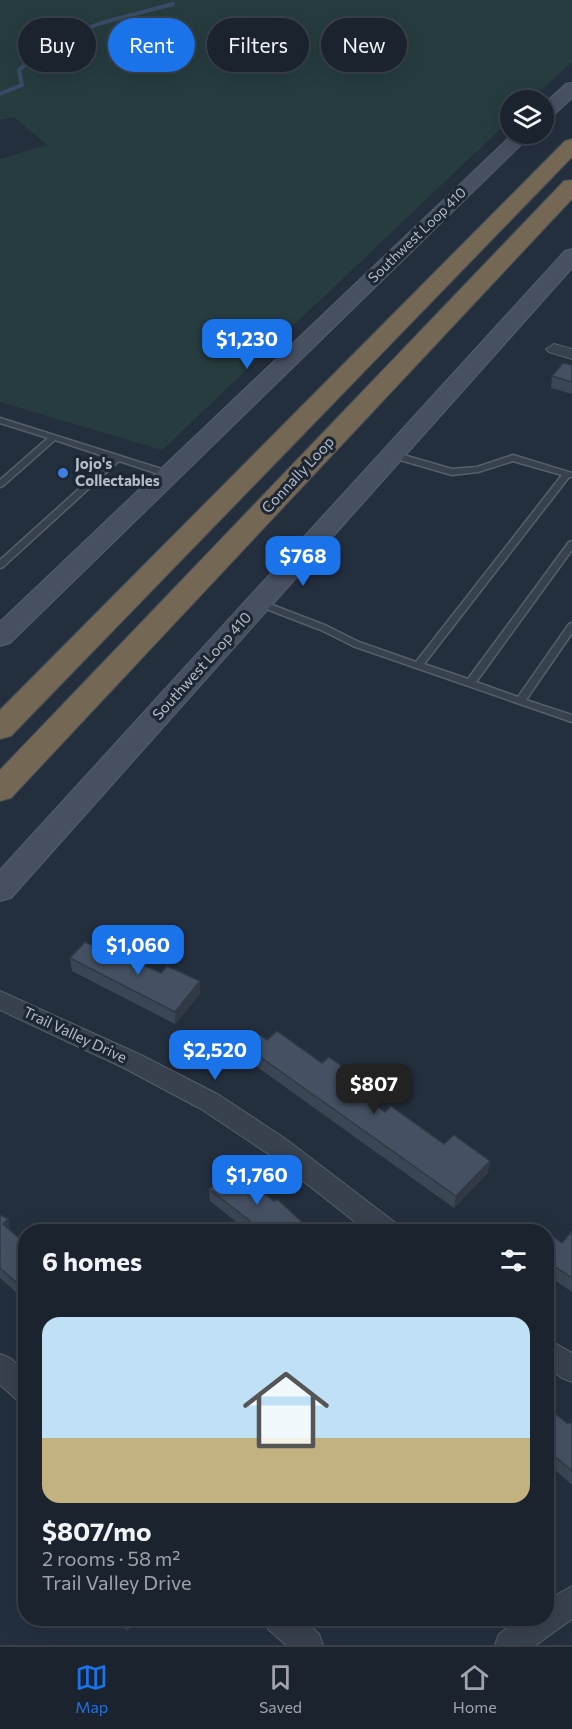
<!DOCTYPE html>
<meta charset="utf-8">
<style>
:root{--surface:#1b232e;--page:#242b36;--text:#f1f3f6;--muted:#a0a4aa;--line:#39404a;--accent:#1a73e8}
body{margin:0;font-family:Commissioner,sans-serif;background:var(--page);color:var(--text);height:100vh;display:flex;flex-direction:column;font-size:22px;white-space:nowrap}
*{box-sizing:border-box;margin:0}
p{font-size:20px;color:var(--muted)}
.icon{flex:none;width:33px;height:33px;fill:none;stroke:currentColor;stroke-width:2;stroke-linecap:round;stroke-linejoin:round}
.map{position:relative;flex:1;overflow:hidden}
.drawer{position:absolute;left:18px;top:1224px;width:536px;height:402px;display:flex;flex-direction:column;background:var(--surface);border-radius:24px;box-shadow:0 6px 24px #0002,0 0 0 2px var(--line)}
.drawer>*{flex:none}
.banner{position:absolute;left:18px;top:18px;width:537px;height:54px;display:flex;gap:12px}
.controls{position:absolute;left:500px;top:90px;display:grid;gap:12px}
.controls a{display:grid;place-items:center;width:54px;height:54px;border-radius:50%;background:var(--surface);box-shadow:0 6px 24px #0002,0 0 0 2px var(--line);font-size:30px}
.price{position:absolute;translate:-50% -51px;padding:0 14px;border-radius:12px;background:var(--accent);color:#fff;font-size:20px;line-height:39px;filter:drop-shadow(0 2px 3px #0008)}
.price::after{content:'';position:absolute;left:50%;top:36px;width:18px;height:14px;margin-left:-9px;background:inherit;clip-path:polygon(0 0,100% 0,50% 100%)}
.price.on{background:#222;color:#fff}
ul{padding:0;list-style:none}
li{display:grid;align-content:center;gap:12px;height:318px;padding:0 24px}
li+li{border-top:2px solid var(--line)}
li span{display:grid;place-items:center;height:186px;border-radius:18px;color:#555}
li>.icon{margin-inline-start:auto}
span .icon{width:108px;height:108px;fill:#fffc;stroke-width:1}
li b{font-size:26px}
h2{display:flex;justify-content:space-between;align-items:center;height:72px;padding:0 24px;font-size:26px}
.tag{padding:0 21px;border-radius:27px;background:var(--surface);box-shadow:0 6px 24px #0002,0 0 0 2px var(--line);font-size:21px;line-height:54px}
.tag.on{background:var(--accent);color:#fff}
.menu{display:flex;justify-content:space-around;align-items:center;height:84px;border-top:2px solid var(--line);background:var(--surface);font-size:16px;color:var(--muted)}
.menu a{display:grid;justify-items:center;gap:3px}
.menu .on{color:var(--accent)}
.map>svg:first-child{display:block}
.green{fill:#263c3f}
.lines{fill:none;stroke-linecap:round;stroke-linejoin:round}
.stream{stroke:#394c67;stroke-width:4}
.service-casing{stroke:#565f6c;stroke-width:3}
.minor-casing{stroke:#565f6c;stroke-width:2}
.secondary-casing{stroke:#565f6c;stroke-width:2}
.motorway-casing{stroke:#434c59;stroke-width:2}
.service{fill:#38414e;fill-rule:evenodd}
.minor{fill:#38414e;fill-rule:evenodd}
.secondary{fill:#465061;fill-rule:evenodd}
.motorway{fill:#746855;fill-rule:evenodd}
.wall{fill:#3b4654}
.shaded-wall{fill:#303945}
.building{fill:#455162;stroke:#303945;stroke-width:1.5}
.shop-dot{fill:#3f7fe0;stroke:#1d2633;stroke-width:2}
.labels{text-anchor:middle;stroke-width:6;stroke-linejoin:round;paint-order:stroke}
.far-street-label{font-size:14px;fill:#b4bcc9;stroke:#1d2633}
.poi-label{font-size:15px;font-weight:bold;fill:#b4bcc9;stroke:#1d2633;text-anchor:start}
.street-label{font-size:15px;fill:#b4bcc9;stroke:#1d2633}
</style>
<div class="map">
<svg width="572" height="1645" viewBox="0 0 572 1645">
<rect width="100%" height="100%" fill="#242f3e"/>
<!-- green -->
<polygon class="green" points="0,0 572,0 572,62 531,100 510,100 510,120 162,450 0,402 0,159 47,145 14,117 0,120"/>
<g class="lines">
<!-- stream -->
<polyline class="stream" points="0,94 22,85 19,70 47,44 101,23 173,4"/>
<!-- service casing -->
<g class="service-casing">
<g id="service">
<polygon points="0,418 171,472 172,474 168,477 119,461 3,567 0,568 0,560 112,459 55,440 3,486 0,487 0,480 48,438 0,423"/>
<polygon points="393,452 452,469 477,467 513,455 572,473 572,477 569,477 424,664 468,679 569,542 572,541 572,550 476,682 518,697 569,624 572,623 572,633 526,700 572,715 572,722 353,646 321,630 256,605 254,603 259,600 262,601 327,626 359,642 416,662 562,475 513,461 478,472 452,475 390,457 389,455"/>
</g>
</g>
<!-- minor casing -->
<g class="minor-casing">
<g id="minor">
<polygon points="554,344 572,349 572,359 549,352 546,349"/>
<polygon points="0,991 141,1055 219,1095 287,1140 397,1224 401,1232 368,1232 270,1155 201,1109 124,1068 0,1010"/>
<polygon points="546,1338 572,1353 572,1382 562,1378 546,1366"/>
<polygon points="0,1354 10,1358 26,1372 26,1403 16,1399 0,1385"/>
<polygon points="572,1586 572,1619 536,1645 495,1645 499,1634 521,1618 546,1618 546,1601"/>
<polygon points="264,1618 302,1618 319,1634 323,1645 286,1645 268,1629"/>
</g>
</g>
<!-- secondary casing -->
<g class="secondary-casing">
<g id="secondary">
<polygon points="572,83 572,98 549,119 543,120 543,105 566,84"/>
<polygon points="513,134 532,134 10,643 0,646 0,622"/>
<polygon points="572,249 572,268 11,898 0,901 0,870 565,251"/>
</g>
</g>
<!-- motorway casing -->
<g class="motorway-casing">
<g id="motorway">
<polygon points="572,139 572,157 11,736 0,739 0,710 565,141"/>
<polygon points="572,180 572,199 11,798 0,801 0,770 564,181"/>
</g>
</g>
<!-- service -->
<use href="#service" class="service"/>
<!-- minor -->
<use href="#minor" class="minor"/>
<!-- secondary -->
<use href="#secondary" class="secondary"/>
<!-- motorway -->
<use href="#motorway" class="motorway"/>
</g>
<!-- wall -->
<g class="wall">
<polygon points="572,365 572,394 551,388 552,376"/>
<polygon points="98,948 161,973 200,981 200,994 175,1024 72,971 70,958"/>
<polygon points="246,1047 322,1063 350,1072 349,1084 348,1085 385,1112 444,1144 488,1173 454,1208 246,1059"/>
<polygon points="209,1189 313,1232 249,1232 210,1201"/>
<polygon points="0,1215 8,1219 10,1230 26,1244 26,1301 0,1278"/>
<polygon points="572,1231 572,1292 546,1274 546,1232 562,1243"/>
<polygon points="546,1406 568,1424 572,1424 572,1485 546,1462"/>
<polygon points="116,1618 140,1618 127,1631"/>
</g>
<!-- shaded-wall -->
<g class="shaded-wall">
<polygon points="200,981 200,994 175,1024 175,1012"/>
<polygon points="350,1072 349,1084 340,1093 341,1080"/>
<polygon points="490,1161 488,1173 454,1208 456,1196"/>
<polygon points="8,1219 10,1231 3,1224"/>
<polygon points="128,1618 140,1618 127,1631 126,1621"/>
</g>
<!-- building -->
<g class="building">
<polygon points="563,363 572,365 572,382 552,376"/>
<polygon points="85,942 98,948 100,945 161,973 167,966 200,981 175,1012 70,958"/>
<polygon points="277,1031 322,1063 329,1057 350,1072 341,1080 385,1112 391,1106 444,1144 454,1135 490,1161 456,1196 246,1047 260,1035 267,1040"/>
<polygon points="232,1169 274,1201 277,1199 313,1232 258,1232 248,1222 250,1221 209,1189"/>
<polygon points="0,1215 8,1219 3,1224 26,1244 26,1291 0,1268"/>
<polygon points="572,1231 572,1278 546,1261 546,1232 562,1243"/>
<polygon points="546,1406 568,1424 570,1422 572,1424 572,1471 546,1449"/>
</g>
<!-- markers -->
<circle class="shop-dot" cx="63" cy="473" r="6"/>
<g class="labels">
<!-- far-street labels -->
<g class="far-street-label">
<text transform="translate(417 235) rotate(-44)" y="5">Southwest Loop 410</text>
</g>
<!-- poi labels -->
<g class="poi-label">
<text x="75" y="469">Jojo's<tspan x="75" dy="17">Collectables</tspan></text>
</g>
<!-- street labels -->
<g class="street-label">
<text transform="translate(298 475) rotate(-47)" y="5">Connally Loop</text>
<text transform="translate(202 666) rotate(-48)" y="5">Southwest Loop 410</text>
<text transform="translate(75 1035) rotate(25)" y="5">Trail Valley Drive</text>
</g>
</g>
</svg>
<div class="controls">
<a><svg class="icon" aria-label="layers" viewBox="0 0 24 24"><path d="M12 4l9 5-9 5-9-5zM3 14l9 5 9-5"/></svg></a>
</div>
<b class="price" style="left:247px;top:370px">$1,230</b>
<b class="price" style="left:303px;top:587px">$768</b>
<b class="price" style="left:138px;top:976px">$1,060</b>
<b class="price" style="left:215px;top:1081px">$2,520</b>
<b class="price on" style="left:374px;top:1115px">$807</b>
<b class="price" style="left:257px;top:1206px">$1,760</b>
<div class="banner">
<a class="tag">Buy</a>
<a class="tag on">Rent</a>
<a class="tag">Filters</a>
<a class="tag">New</a>
</div>
<section class="drawer">
<h2>6 homes<svg class="icon" aria-label="filters" viewBox="0 0 24 24"><path d="M4 7h16M4 17h16"/><circle cx="9" cy="7" r="2"/><circle cx="15" cy="17" r="2"/></svg></h2>
<ul>
<li><span style="background:linear-gradient(#bfe0f5 65%,#c2b280 0)"><svg class="icon" aria-label="home" viewBox="0 0 24 24"><path d="M3 11l9-7 9 7M6 9v11h12V9"/></svg></span><div><b>$807/mo</b><p>2 rooms · 58 m²</p><p>Trail Valley Drive</p></div></li>
</ul>
</section>
</div>
<nav class="menu">
<a class="on"><svg class="icon" aria-label="map" viewBox="0 0 24 24"><path d="M3 6l6-2 6 2 6-2v14l-6 2-6-2-6 2zM9 4v14M15 6v14"/></svg>Map</a>
<a><svg class="icon" aria-label="saved" viewBox="0 0 24 24"><path d="M7 4h10v16l-5-4-5 4z"/></svg>Saved</a>
<a><svg class="icon" aria-label="home" viewBox="0 0 24 24"><path d="M3 11l9-7 9 7M6 9v11h12V9"/></svg>Home</a>
</nav>
